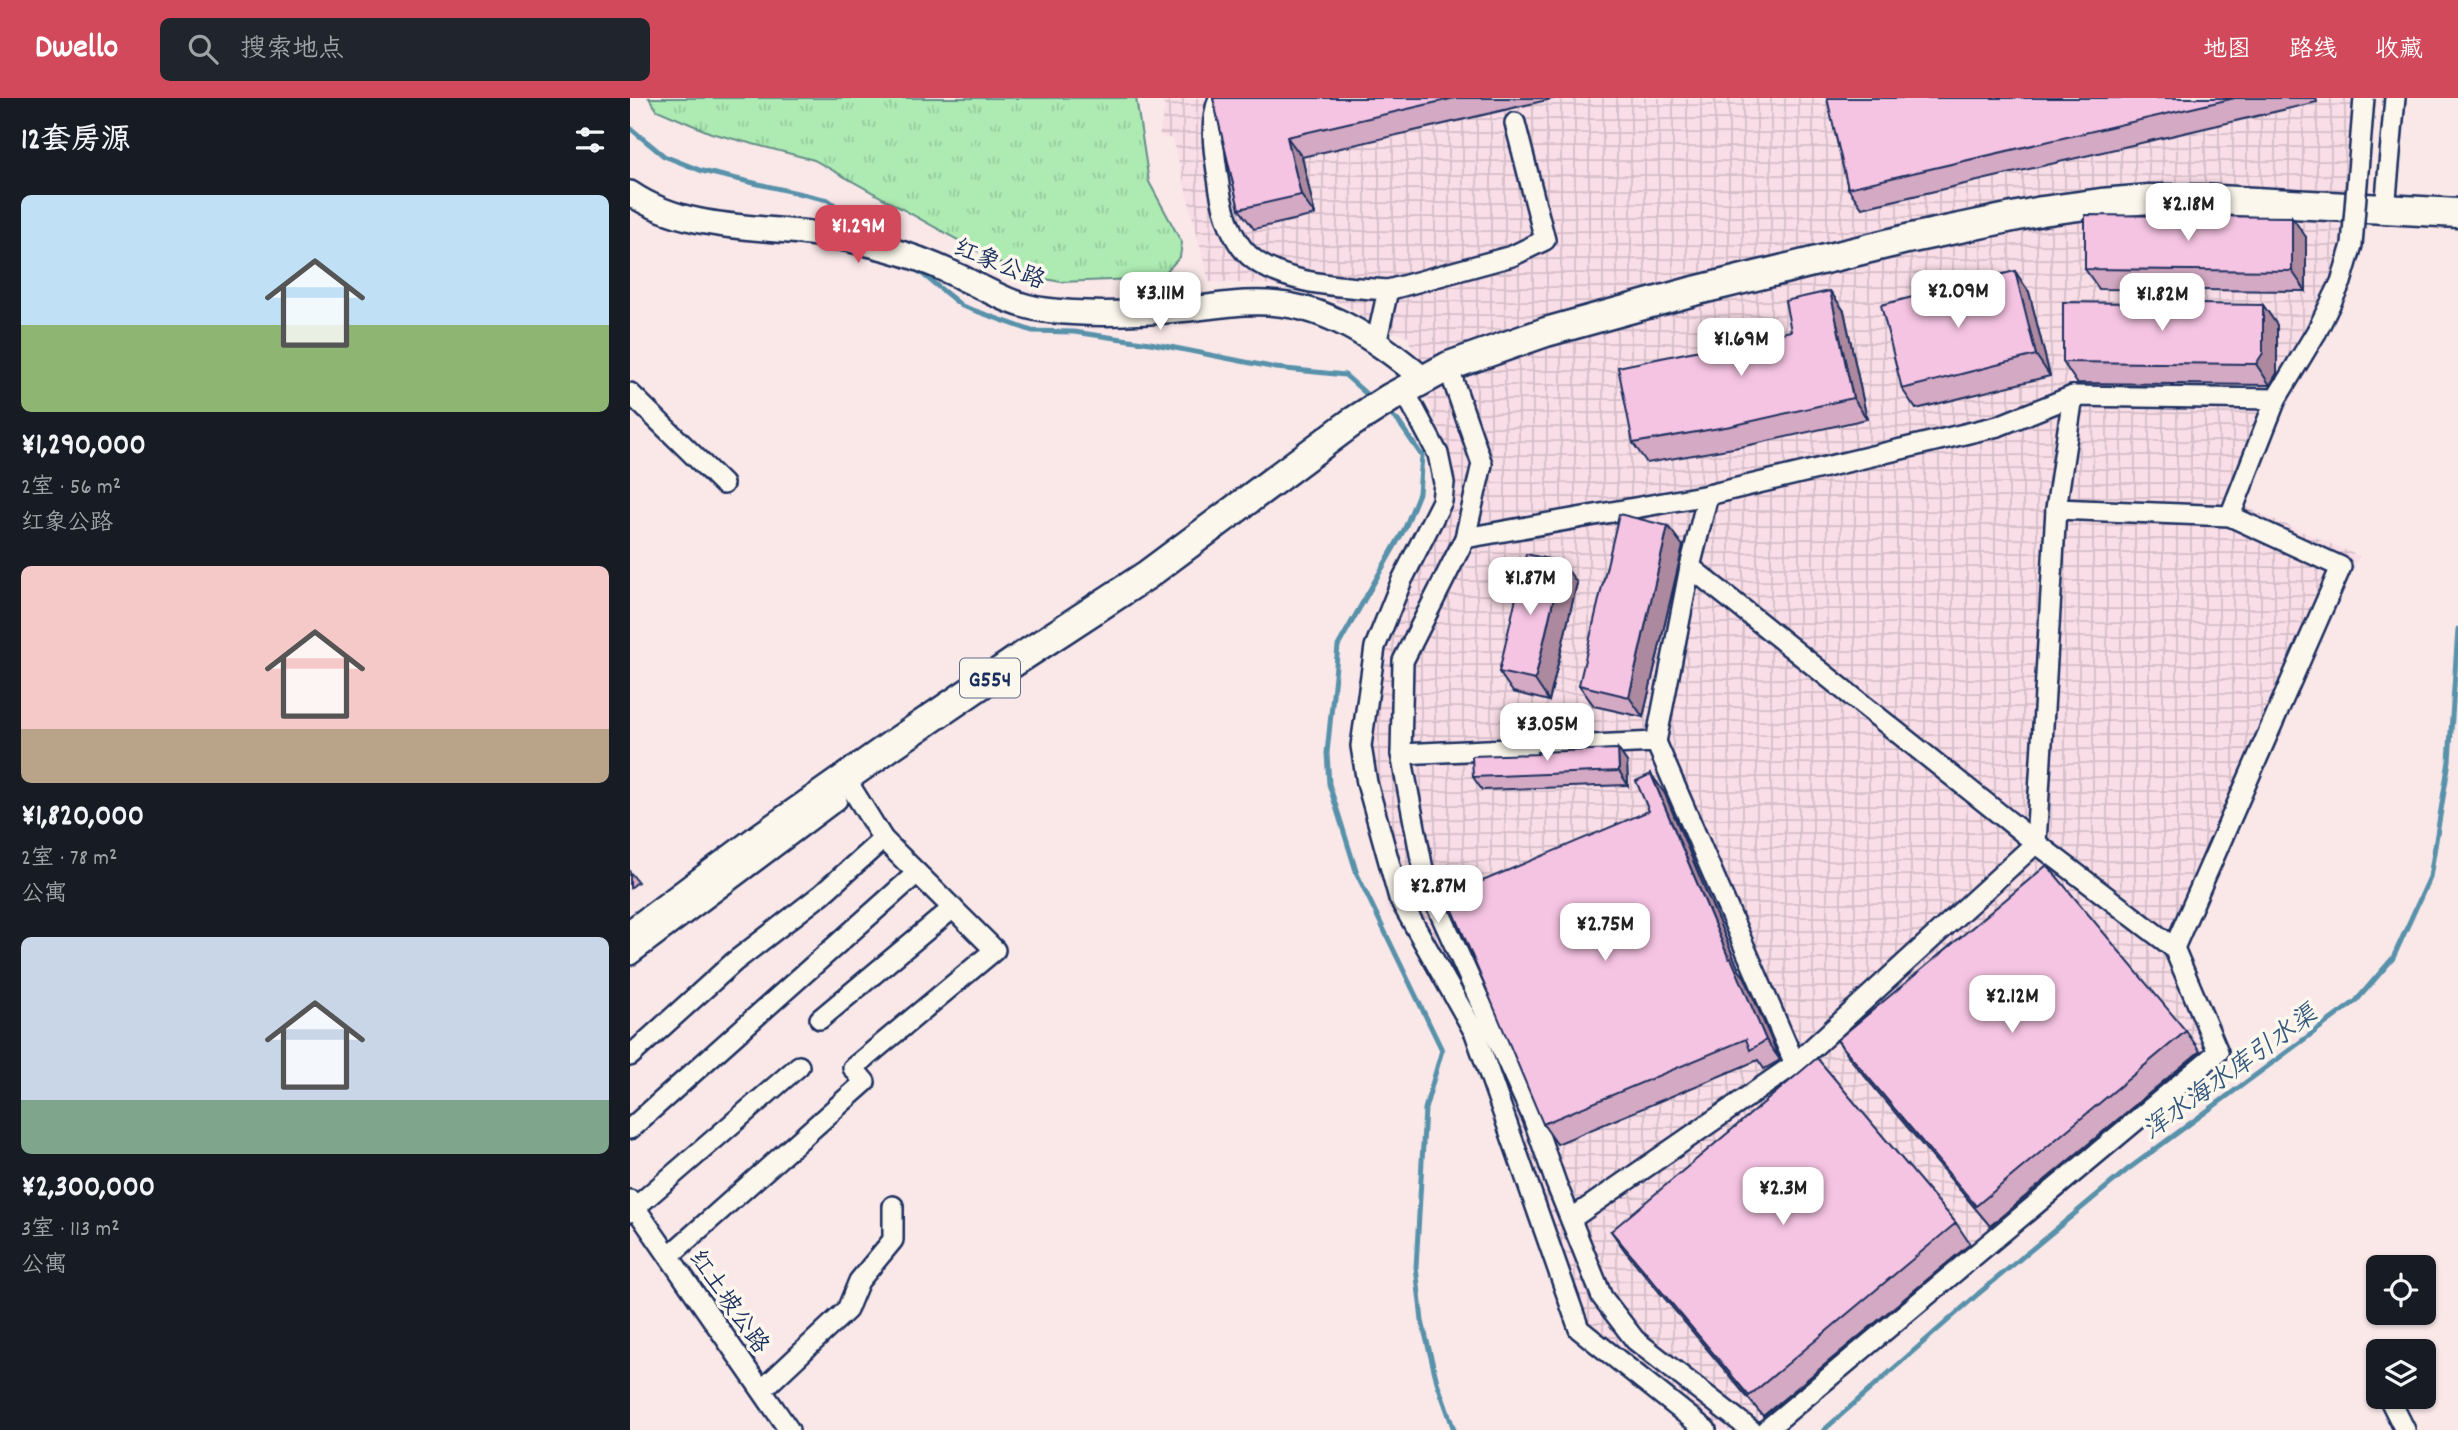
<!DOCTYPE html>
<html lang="zh">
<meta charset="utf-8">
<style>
:root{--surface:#171b24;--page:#20242c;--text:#f1f3f6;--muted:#9ea1a6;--accent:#d1495b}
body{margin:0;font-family:Dekko,"LXGW WenKai TC",sans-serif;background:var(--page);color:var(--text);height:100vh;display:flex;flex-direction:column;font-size:26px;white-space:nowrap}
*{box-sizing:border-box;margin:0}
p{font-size:23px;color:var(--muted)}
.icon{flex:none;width:38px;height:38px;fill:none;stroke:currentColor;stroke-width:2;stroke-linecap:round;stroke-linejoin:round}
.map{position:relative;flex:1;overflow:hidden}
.side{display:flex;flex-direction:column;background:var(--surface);width:630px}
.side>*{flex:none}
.tools{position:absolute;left:1736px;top:1157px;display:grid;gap:14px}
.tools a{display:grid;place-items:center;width:70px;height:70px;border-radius:10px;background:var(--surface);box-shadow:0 2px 5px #0004;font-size:35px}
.price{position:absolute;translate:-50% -60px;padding:0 16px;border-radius:14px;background:#fff;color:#222;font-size:23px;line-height:46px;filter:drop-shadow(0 2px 4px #0008)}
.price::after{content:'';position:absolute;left:50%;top:42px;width:21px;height:16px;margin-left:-10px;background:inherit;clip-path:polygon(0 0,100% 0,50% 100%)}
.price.on{background:var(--accent);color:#fff}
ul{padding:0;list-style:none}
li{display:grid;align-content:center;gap:14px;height:371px;padding:0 21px}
li span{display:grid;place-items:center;height:217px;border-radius:10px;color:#555}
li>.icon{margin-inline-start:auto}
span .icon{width:126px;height:126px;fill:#fffc;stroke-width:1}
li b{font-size:30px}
h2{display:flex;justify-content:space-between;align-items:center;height:84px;padding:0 21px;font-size:30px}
header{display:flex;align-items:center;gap:42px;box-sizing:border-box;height:98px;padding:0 35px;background:var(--accent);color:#fff}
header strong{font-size:33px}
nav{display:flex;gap:38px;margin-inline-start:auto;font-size:24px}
.search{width:490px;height:63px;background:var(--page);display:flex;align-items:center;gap:18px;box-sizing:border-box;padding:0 24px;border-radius:10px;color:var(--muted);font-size:26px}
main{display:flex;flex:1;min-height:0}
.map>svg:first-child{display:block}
.industrial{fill:url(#industrial-grid)}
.grass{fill:url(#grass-tufts);stroke:#648d88;stroke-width:2}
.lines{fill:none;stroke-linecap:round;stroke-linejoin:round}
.stream{stroke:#5991aa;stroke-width:5}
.minor-casing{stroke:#1b2f5e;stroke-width:24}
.major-casing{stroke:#1b2f5e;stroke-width:28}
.highway-casing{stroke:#1b2f5e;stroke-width:33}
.minor{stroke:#fbf7ec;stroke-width:19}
.major{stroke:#fbf7ec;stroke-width:23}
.highway{stroke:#fbf7ec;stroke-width:28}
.minor-bridge-casing{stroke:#1b2f5e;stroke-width:24;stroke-linecap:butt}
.minor-bridge{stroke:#fbf7ec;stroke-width:19}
.wall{fill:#d4a9c3;stroke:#1b2f5e;stroke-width:2}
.shaded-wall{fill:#ac899f;stroke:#1b2f5e;stroke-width:2}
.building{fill:#f6c4e3;stroke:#1b2f5e;stroke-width:2}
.labels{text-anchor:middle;stroke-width:7;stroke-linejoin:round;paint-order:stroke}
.shield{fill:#fbf7ec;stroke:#5e6b89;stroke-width:2}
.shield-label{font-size:23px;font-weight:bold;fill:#1b2f5e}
.street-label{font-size:24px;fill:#1b2f5e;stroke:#fbf7ec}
.water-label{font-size:26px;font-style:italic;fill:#35587e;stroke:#fbf7ec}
</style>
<header>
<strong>Dwello</strong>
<div class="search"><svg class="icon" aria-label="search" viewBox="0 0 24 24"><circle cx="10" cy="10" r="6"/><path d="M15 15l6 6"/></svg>搜索地点</div>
<nav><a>地图</a><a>路线</a><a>收藏</a></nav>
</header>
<main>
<section class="side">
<h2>12套房源<svg class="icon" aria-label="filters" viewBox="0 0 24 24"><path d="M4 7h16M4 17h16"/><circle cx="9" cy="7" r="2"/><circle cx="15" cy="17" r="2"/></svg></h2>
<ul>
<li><span style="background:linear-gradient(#bfe0f5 60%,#8fb573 0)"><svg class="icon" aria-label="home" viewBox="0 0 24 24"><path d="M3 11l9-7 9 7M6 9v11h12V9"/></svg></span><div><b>¥1,290,000</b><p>2室 · 56 m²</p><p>红象公路</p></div></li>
<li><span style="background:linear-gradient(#f6c9c9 75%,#b9a48a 0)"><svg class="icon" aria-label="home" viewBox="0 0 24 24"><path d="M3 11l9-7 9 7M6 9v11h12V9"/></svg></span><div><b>¥1,820,000</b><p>2室 · 78 m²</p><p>公寓</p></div></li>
<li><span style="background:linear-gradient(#c9d6e8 75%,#7fa58c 0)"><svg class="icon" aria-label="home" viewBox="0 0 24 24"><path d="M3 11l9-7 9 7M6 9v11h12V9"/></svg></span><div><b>¥2,300,000</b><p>3室 · 113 m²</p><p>公寓</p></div></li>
</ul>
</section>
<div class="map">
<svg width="1828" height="1332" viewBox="0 0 1828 1332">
<defs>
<pattern id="industrial-grid" width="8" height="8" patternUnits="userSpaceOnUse" patternTransform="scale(1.75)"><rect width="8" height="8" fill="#f9dde7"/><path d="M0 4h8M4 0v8" fill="none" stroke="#d5bec9"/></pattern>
<pattern id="grass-tufts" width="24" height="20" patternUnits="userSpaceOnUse" patternTransform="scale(1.75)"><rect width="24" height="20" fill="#adebb2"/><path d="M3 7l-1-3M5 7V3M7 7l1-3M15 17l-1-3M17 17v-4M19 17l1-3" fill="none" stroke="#94ca9c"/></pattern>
</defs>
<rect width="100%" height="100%" fill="#fae8e9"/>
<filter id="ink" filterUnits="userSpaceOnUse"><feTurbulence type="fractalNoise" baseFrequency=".0143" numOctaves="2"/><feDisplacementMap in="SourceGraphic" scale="14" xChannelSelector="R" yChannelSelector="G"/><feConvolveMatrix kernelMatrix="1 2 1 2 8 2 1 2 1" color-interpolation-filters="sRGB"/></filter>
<g filter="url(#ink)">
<!-- industrial -->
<polygon class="industrial" points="527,0 1731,0 1717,160 1613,408 1729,458 1548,871 1584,962 1143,1332 1088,1332 955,1231 806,849 770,780 736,650 755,538 819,404 821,390 818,351 795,298 778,238 747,230 725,213 689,195 633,186 579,184 543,41 529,38 535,8"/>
<!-- grass -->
<polygon class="grass" points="19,0 506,0 519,84 552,145 550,159 530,180 431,184 389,176 184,62 81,35 27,12"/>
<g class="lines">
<!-- stream -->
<g class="stream">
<polyline points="0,30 34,58 72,73 198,102 248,140"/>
<polyline points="285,170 332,208 402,233 444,234 520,245 646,270 715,277 742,301"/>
<polyline points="755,312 768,323 792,358 789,395 775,430 708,548 697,655 699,686 727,776 812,952 795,1011 786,1169 792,1223 807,1284 824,1332"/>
<polyline points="1194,1332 1348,1196 1497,1072 1726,903 1763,860 1800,779 1819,663 1828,531"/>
</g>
<!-- minor casing -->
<g class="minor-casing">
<g id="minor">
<path d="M589,0C579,26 584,53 588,80C591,104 597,130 612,150C641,187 715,189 758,192L746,246"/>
<polyline points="1755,111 1765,0"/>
<polyline points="758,192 882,158 915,142 885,25"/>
<polyline points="818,268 852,366 835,440 773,563 771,656 795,782 903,1020 926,1085 972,1199 1005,1242 1121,1332"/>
<polyline points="774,292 808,356 814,385 812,403 772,482 745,549 731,648 737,685 769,800 845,935 949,1231 1076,1332"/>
<polyline points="0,295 93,386"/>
<polyline points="1600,418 1646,301 1687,233"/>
<polyline points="835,440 1078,397 1368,328 1443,298 1646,301"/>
<polyline points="1060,469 1406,745 1544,850 1711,469 1600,418 1426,411"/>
<polyline points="1026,644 1060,469 1078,397"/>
<polyline points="771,656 1026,644 1165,966"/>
<polyline points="0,857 207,702"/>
<polyline points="190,921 323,810"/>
<polyline points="0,958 104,864 192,796 253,741"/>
<polyline points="0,1031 287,775"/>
<polyline points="0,1102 159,1332"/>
<polyline points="0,1114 169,968"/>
<polyline points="941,1121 1165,966 1406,745 1426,411 1443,298"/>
<polyline points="39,1158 235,984 223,970 365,852 253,741 222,691"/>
<polyline points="132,1292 217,1212 229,1183 263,1142 263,1108"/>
<polyline points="1758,1298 1775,1332"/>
<polyline points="1136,1332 1588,954 1544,850"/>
</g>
</g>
<!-- major casing -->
<g class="major-casing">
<path id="major" d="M0,95C53,131 118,128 179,135C205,138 232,144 257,151C280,157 301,165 322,175C352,189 382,208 415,212C462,218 512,215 559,211C589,208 619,202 649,206C702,211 754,247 793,281"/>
</g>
<!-- highway casing -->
<g class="highway-casing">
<polyline id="highway" points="0,837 130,740 262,647 387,562 517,477 721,325 760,300 819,268 916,234 1064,193 1277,141 1412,113 1471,105 1520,101 1570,101 1828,115"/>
</g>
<!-- minor -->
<use href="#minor" class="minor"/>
<!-- major -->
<use href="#major" class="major"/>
<!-- highway -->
<use href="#highway" class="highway"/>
<!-- minor-bridge casing -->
<g class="minor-bridge-casing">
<polyline id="minor-bridge" points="1687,233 1711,184 1722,147 1734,0"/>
</g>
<!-- minor-bridge -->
<use href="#minor-bridge" class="minor-bridge"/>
</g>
<!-- wall -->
<g class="wall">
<polygon points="583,0 926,0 672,59 685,117 624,131 609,111"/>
<polygon points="1197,0 1686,0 1687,4 1232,110 1218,90"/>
<polygon points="1676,139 1676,193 1469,191 1455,171"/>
<polygon points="1200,193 1214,213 1237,321 1115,348 1017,365 1003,345 1161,233"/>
<polygon points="1399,194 1420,278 1286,311 1272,291"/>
<polygon points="1633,207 1647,227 1647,275 1640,287 1447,285 1433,264"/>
<polygon points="1053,448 1013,619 964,608 949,587"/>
<polygon points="947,485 919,603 883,594 869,574"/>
<polygon points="988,651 997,664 998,687 852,692 843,679 908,656"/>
<polygon points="1021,676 1035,696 1109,872 1115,880 1150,962 1134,971 1128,962 927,1046 913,1026 1019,713"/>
<polygon points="0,774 8,784 0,790"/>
<polygon points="1556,933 1570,953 1360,1128 1221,962 1207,942"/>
<polygon points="1326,1125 1340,1146 1133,1318 995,1153 981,1133"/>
</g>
<!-- shaded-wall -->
<g class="shaded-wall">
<polygon points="657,39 672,59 685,117 671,97"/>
<polygon points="1662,119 1676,139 1676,193 1662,173"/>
<polygon points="1385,173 1399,194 1420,278 1406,257"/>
<polygon points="1200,193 1214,213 1237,321 1223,300"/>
<polygon points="1633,207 1647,227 1647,275 1640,287 1626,266"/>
<polygon points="1038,428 1053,448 1013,619 999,599"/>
<polygon points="932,464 947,485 919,603 905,582"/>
<polygon points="988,651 997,664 998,687 989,673"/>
<polygon points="1021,676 1035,696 1109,872 1115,880 1150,962 1136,942 1099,861"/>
</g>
<!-- building -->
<g class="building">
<polygon points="583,0 825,0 657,39 671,97 609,111"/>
<polygon points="1197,0 1605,0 1218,90"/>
<polygon points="1455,117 1662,119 1662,173 1455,171"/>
<polygon points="1385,173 1406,257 1272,291 1251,207"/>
<polygon points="1200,193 1223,300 1101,328 1003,345 988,269 1161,233 1155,203"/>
<polygon points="1433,204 1633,207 1633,255 1626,266 1433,264"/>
<polygon points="989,416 1038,428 999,599 949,587"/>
<polygon points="896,456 932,464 905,582 869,574"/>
<polygon points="988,651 989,673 843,679 842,658 908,656 907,654"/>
<polygon points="1021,676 1099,861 1101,860 1136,942 1120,952 1116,941 913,1026 817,798 1019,713 1006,683"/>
<polygon points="1417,767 1556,933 1346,1108 1207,942"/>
<polygon points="1187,960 1326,1125 1119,1298 981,1133"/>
</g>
</g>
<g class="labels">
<!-- shield labels -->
<rect class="shield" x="330" y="560.5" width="60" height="39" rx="5"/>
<g class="shield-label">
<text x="360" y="588">G554</text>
</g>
<!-- street labels -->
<g class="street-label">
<text transform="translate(370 165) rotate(22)" y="8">红象公路</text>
<text transform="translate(100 1203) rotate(55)" y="8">红土坡公路</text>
</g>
<!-- water labels -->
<g class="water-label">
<text transform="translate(1599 973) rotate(-36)" y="9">浑水海水库引水渠</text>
</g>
</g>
</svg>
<div class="tools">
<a><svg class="icon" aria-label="locate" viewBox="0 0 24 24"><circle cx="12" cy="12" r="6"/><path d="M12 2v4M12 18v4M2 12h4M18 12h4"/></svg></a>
<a><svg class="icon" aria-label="layers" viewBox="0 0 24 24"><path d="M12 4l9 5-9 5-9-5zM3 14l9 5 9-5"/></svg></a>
</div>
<b class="price" style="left:1558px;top:145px">¥2.18M</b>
<b class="price on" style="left:228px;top:167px">¥1.29M</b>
<b class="price" style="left:1328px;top:232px">¥2.09M</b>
<b class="price" style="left:530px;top:234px">¥3.11M</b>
<b class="price" style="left:1532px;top:235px">¥1.82M</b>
<b class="price" style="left:1111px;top:280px">¥1.69M</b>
<b class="price" style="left:900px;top:519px">¥1.87M</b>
<b class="price" style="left:917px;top:665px">¥3.05M</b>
<b class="price" style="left:808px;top:827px">¥2.87M</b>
<b class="price" style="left:975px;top:865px">¥2.75M</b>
<b class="price" style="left:1382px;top:937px">¥2.12M</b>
<b class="price" style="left:1153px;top:1129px">¥2.3M</b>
</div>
</main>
